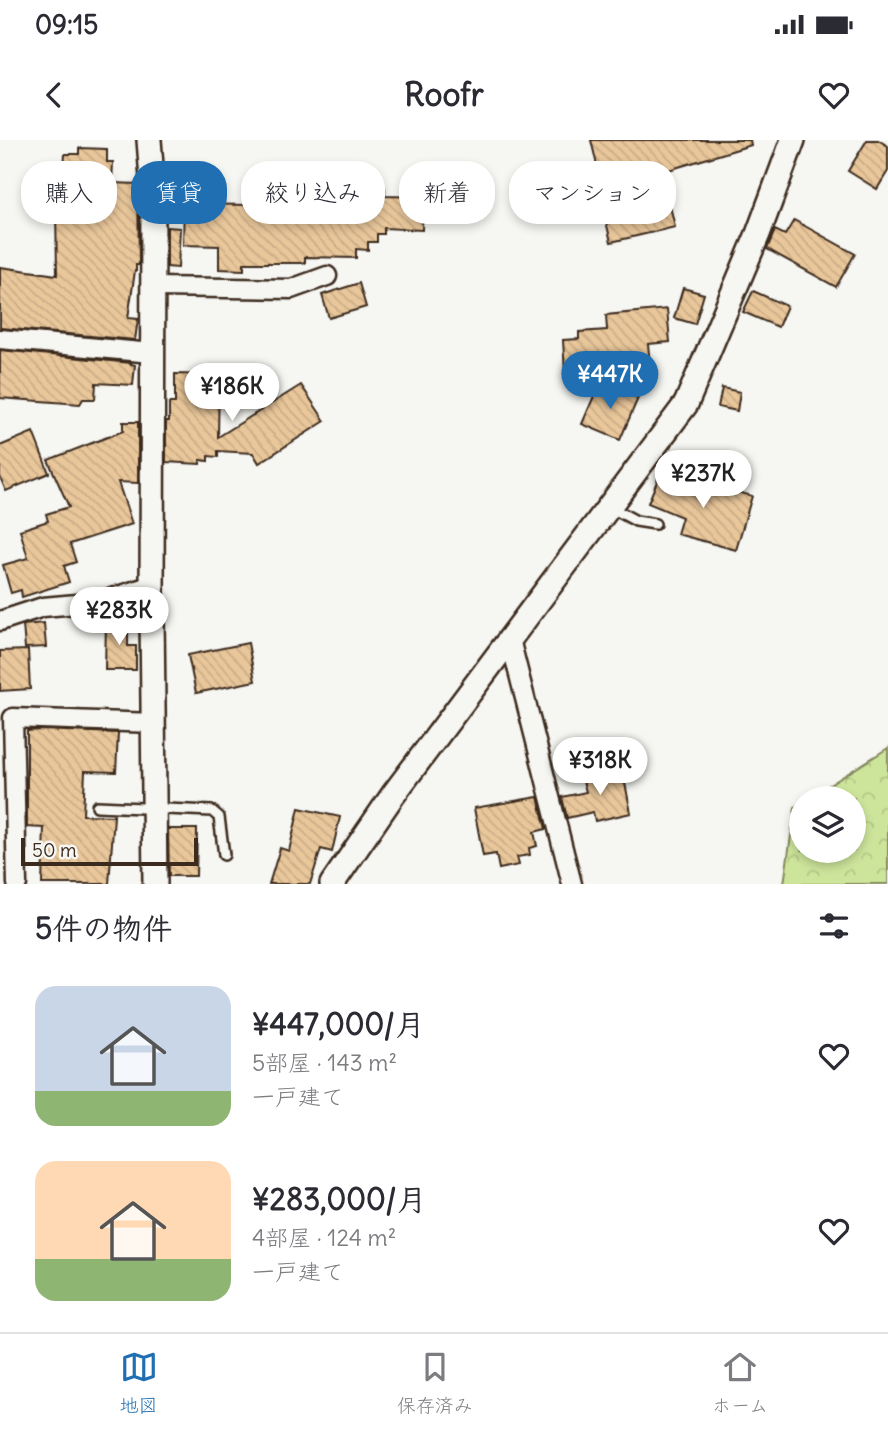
<!DOCTYPE html>
<html lang="ja">
<meta charset="utf-8">
<style>
:root{--surface:#fff;--page:#f2f2f3;--text:#2b2b33;--muted:#7c7c81;--line:#e1e1e2;--accent:#1f6fb2}
body{margin:0;font-family:Delius,"Klee One",sans-serif;background:var(--page);color:var(--text);height:100vh;display:flex;flex-direction:column;font-size:26px;white-space:nowrap}
*{box-sizing:border-box;margin:0}
p{font-size:23px;color:var(--muted)}
.icon{flex:none;width:38px;height:38px;fill:none;stroke:currentColor;stroke-width:2;stroke-linecap:round;stroke-linejoin:round}
.map{position:relative;height:744px;overflow:hidden}
.drawer{display:flex;flex-direction:column;background:var(--surface);flex:1}
.drawer>*{flex:none}
.hud{position:absolute;left:21px;top:21px;width:847px;height:63px;display:flex;gap:14px}
.tools{position:absolute;left:789px;top:646px;display:grid;gap:14px}
.tools a{display:grid;place-items:center;width:77px;height:77px;border-radius:50%;background:var(--surface);box-shadow:0 4px 10px #0003;font-size:35px}
.scale{position:absolute;left:21px;bottom:18px;width:177px;box-sizing:border-box;padding-left:7px;border:4px solid #3b2a1e;border-top:0;font-size:19px;line-height:24px;white-space:nowrap;color:#3b2a1e;-webkit-text-stroke:5px #f6f6f2;paint-order:stroke}
.price{position:absolute;translate:-50% -60px;padding:0 16px;border-radius:24px;background:#fff;color:#222;font-size:23px;line-height:46px;filter:drop-shadow(0 2px 4px #0008)}
.price::after{content:'';position:absolute;left:50%;top:42px;width:21px;height:16px;margin-left:-10px;background:inherit;clip-path:polygon(0 0,100% 0,50% 100%)}
.price.active{background:var(--accent);color:#fff}
ul{padding:0;list-style:none}
li{display:flex;align-items:center;gap:21px;height:175px;padding:0 35px}
li span{display:grid;place-items:center;flex:none;width:196px;height:140px;border-radius:21px;color:#555}
li>.icon{margin-inline-start:auto}
span .icon{width:84px;height:84px;fill:#fffc;stroke-width:1}
li b{font-size:30px}
h2{display:flex;justify-content:space-between;align-items:center;height:84px;padding:0 35px;font-size:30px}
.tag{padding:0 24px;border-radius:28px;background:var(--surface);box-shadow:0 4px 10px #0003;font-size:24px;line-height:63px}
.tag.active{background:var(--accent);color:#fff}
.status{display:flex;justify-content:space-between;align-items:center;height:49px;padding:0 35px;background:var(--surface);direction:ltr}
.status svg{height:19px;fill:currentColor}
header{display:flex;justify-content:space-between;align-items:center;height:91px;padding:0 35px;background:var(--surface);font-size:32px;font-weight:800}
.tabs{display:flex;justify-content:space-around;align-items:center;height:98px;border-top:2px solid var(--line);background:var(--surface);font-size:19px;color:var(--muted)}
.tabs a{display:grid;justify-items:center;gap:4px}
.tabs .active{color:var(--accent)}
.map>svg:first-child{display:block}
.forest{fill:url(#forest-crowns);stroke:#84885c;stroke-width:2}
.building{fill:url(#building-back-hatch);stroke:#3b2a1e;stroke-width:2}
.lines{fill:none;stroke-linecap:round;stroke-linejoin:round}
.service-casing{stroke:#3b2a1e;stroke-width:14}
.minor-casing{stroke:#3b2a1e;stroke-width:23}
.tertiary-casing{stroke:#3b2a1e;stroke-width:28}
.service{stroke:#f6f6f2;stroke-width:9}
.minor{stroke:#f6f6f2;stroke-width:18}
.tertiary{stroke:#f6f6f2;stroke-width:23}
</style>
<div class="status"><b>09:15</b><svg viewBox="0 0 49 12"><path d="M0 12V9h3v3zM5 12V6h3v6zM10 12V3h3v9zM15 12V0h3v12zM26 1h20v11H26zM47 4h2v5h-2z"/></svg></div>
<header><svg class="icon" aria-label="back" viewBox="0 0 24 24"><path d="M15 5l-7 7 7 7"/></svg>Roofr<svg class="icon" aria-label="heart" viewBox="0 0 24 24"><path d="M12 20l-8-8c-3-5 5-10 8-4 3-6 11-1 8 4z"/></svg></header>
<div class="map">
<svg width="888" height="744" viewBox="0 0 888 744">
<defs>
<pattern id="forest-crowns" width="20" height="18" patternUnits="userSpaceOnUse" patternTransform="scale(1.75)"><rect width="20" height="18" fill="#cde59b"/><path d="M2 6a3 3 0 1 1 6 0M12 15a3 3 0 1 1 6 0" fill="none" stroke="#b1c585"/></pattern>
<pattern id="building-back-hatch" width="6" height="6" patternUnits="userSpaceOnUse" patternTransform="scale(1.75)"><rect width="6" height="6" fill="#e9c79b"/><path d="M-1 5l2 2M0 0l6 6M5-1l2 2" fill="none" stroke="#c9ab85"/></pattern>
</defs>
<rect width="100%" height="100%" fill="#f6f6f2"/>
<filter id="ink" filterUnits="userSpaceOnUse"><feTurbulence type="fractalNoise" baseFrequency=".0143" numOctaves="2"/><feDisplacementMap in="SourceGraphic" scale="14" xChannelSelector="R" yChannelSelector="G"/><feConvolveMatrix kernelMatrix="1 2 1 2 8 2 1 2 1" color-interpolation-filters="sRGB"/></filter>
<g filter="url(#ink)">
<!-- forest -->
<polygon class="forest" points="888,608 888,744 784,744 795,667 801,663 802,710 854,710 854,658 809,658"/>
<!-- building -->
<g class="building">
<polygon points="591,0 750,0 751,5 662,32 675,87 611,102 597,44 601,42"/>
<polygon points="867,0 878,0 888,6 888,31 877,49 848,31"/>
<polygon points="79,8 107,9 107,22 113,22 112,43 138,44 139,125 136,125 136,131 135,131 128,178 138,179 135,200 0,188 0,127 57,135 56,68 62,67 65,14 79,14"/>
<polygon points="312,48 385,48 385,56 423,57 422,90 384,88 384,94 377,94 377,102 368,102 368,110 356,109 356,118 305,117 305,123 244,123 244,130 219,129 219,106 183,105 184,64 251,65 251,52 312,52"/>
<polygon points="794,80 855,114 836,147 767,109 775,90 785,95"/>
<polygon points="167,87 180,88 178,128 167,127"/>
<polygon points="359,143 366,167 329,178 322,155"/>
<polygon points="683,148 704,154 695,184 674,178"/>
<polygon points="753,151 787,166 778,187 743,172"/>
<polygon points="667,169 670,202 648,204 650,225 565,233 563,200 579,199 579,192 607,190 606,175"/>
<polygon points="0,210 131,223 131,224 135,225 133,245 96,243 95,259 83,259 80,264 0,258"/>
<polygon points="175,234 210,235 209,243 219,242 218,297 301,245 325,281 259,323 253,313 218,311 218,317 208,316 208,321 200,320 200,324 166,322 166,281 169,281 169,263 175,263"/>
<polygon points="600,242 638,258 620,300 582,284"/>
<polygon points="722,248 740,252 737,271 718,267"/>
<polygon points="123,282 138,282 138,343 118,342 132,384 70,404 76,422 64,426 69,442 22,457 21,450 11,453 3,425 28,418 20,390 48,381 46,374 69,367 48,320 123,291"/>
<polygon points="33,292 49,333 6,351 0,337 0,306"/>
<polygon points="662,329 720,353 722,348 752,356 736,410 677,394 682,377 648,363"/>
<polygon points="106,480 128,480 128,506 136,506 136,530 105,530"/>
<polygon points="44,483 46,507 25,508 23,485"/>
<polygon points="248,503 255,541 196,553 188,515"/>
<polygon points="28,510 30,549 0,551 0,511"/>
<polygon points="40,590 118,593 116,632 85,631 83,675 114,676 109,744 42,744 44,688 27,687 27,591"/>
<polygon points="622,628 631,673 595,681 593,672 567,678 562,657 586,652 582,637"/>
<polygon points="538,657 546,689 534,692 537,706 529,708 530,715 517,717 519,725 499,729 496,714 483,716 474,668"/>
<polygon points="299,668 340,677 332,712 321,709 310,744 269,744 280,708 289,711"/>
<polygon points="168,689 197,689 196,736 169,736"/>
</g>
<g class="lines">
<!-- service casing -->
<g class="service-casing">
<g id="service">
<polyline points="610,367 636,381 655,384"/>
<polyline points="97,666 212,671 219,677 224,715"/>
</g>
</g>
<!-- minor casing -->
<g class="minor-casing">
<g id="minor">
<polyline points="153,147 291,149 327,136"/>
<polyline points="0,199 152,213"/>
<polyline points="0,481 43,467 99,462 143,448 150,468"/>
<polyline points="510,499 572,744"/>
<polyline points="17,744 13,578 154,583"/>
</g>
</g>
<!-- tertiary casing -->
<g class="tertiary-casing">
<g id="tertiary">
<polyline points="149,0 153,51 152,475 155,744"/>
<polyline points="332,744 393,655 686,264 758,94 793,0"/>
</g>
</g>
<!-- service -->
<use href="#service" class="service"/>
<!-- minor -->
<use href="#minor" class="minor"/>
<!-- tertiary -->
<use href="#tertiary" class="tertiary"/>
</g>
</g>
</svg>
<div class="tools">
<a><svg class="icon" aria-label="layers" viewBox="0 0 24 24"><path d="M12 4l9 5-9 5-9-5zM3 14l9 5 9-5"/></svg></a>
</div>
<div class="scale">50 m</div>
<b class="price active" style="left:610px;top:271px">¥447K</b>
<b class="price" style="left:232px;top:283px">¥186K</b>
<b class="price" style="left:703px;top:370px">¥237K</b>
<b class="price" style="left:119px;top:507px">¥283K</b>
<b class="price" style="left:600px;top:657px">¥318K</b>
<div class="hud">
<a class="tag">購入</a>
<a class="tag active">賃貸</a>
<a class="tag">絞り込み</a>
<a class="tag">新着</a>
<a class="tag">マンション</a>
</div>
</div>
<section class="drawer">
<h2>5件の物件<svg class="icon" aria-label="filters" viewBox="0 0 24 24"><path d="M4 7h16M4 17h16"/><circle cx="9" cy="7" r="2"/><circle cx="15" cy="17" r="2"/></svg></h2>
<ul>
<li><span style="background:linear-gradient(#c9d6e8 75%,#8fb573 0)"><svg class="icon" aria-label="home" viewBox="0 0 24 24"><path d="M3 11l9-7 9 7M6 9v11h12V9"/></svg></span><div><b>¥447,000/月</b><p>5部屋 · 143 m²</p><p>一戸建て</p></div><svg class="icon" aria-label="heart" viewBox="0 0 24 24"><path d="M12 20l-8-8c-3-5 5-10 8-4 3-6 11-1 8 4z"/></svg></li>
<li><span style="background:linear-gradient(#ffd9b3 70%,#8fb573 0)"><svg class="icon" aria-label="home" viewBox="0 0 24 24"><path d="M3 11l9-7 9 7M6 9v11h12V9"/></svg></span><div><b>¥283,000/月</b><p>4部屋 · 124 m²</p><p>一戸建て</p></div><svg class="icon" aria-label="heart" viewBox="0 0 24 24"><path d="M12 20l-8-8c-3-5 5-10 8-4 3-6 11-1 8 4z"/></svg></li>
</ul>
</section>
<nav class="tabs">
<a class="active"><svg class="icon" aria-label="map" viewBox="0 0 24 24"><path d="M3 6l6-2 6 2 6-2v14l-6 2-6-2-6 2zM9 4v14M15 6v14"/></svg>地図</a>
<a><svg class="icon" aria-label="saved" viewBox="0 0 24 24"><path d="M7 4h10v16l-5-4-5 4z"/></svg>保存済み</a>
<a><svg class="icon" aria-label="home" viewBox="0 0 24 24"><path d="M3 11l9-7 9 7M6 9v11h12V9"/></svg>ホーム</a>
</nav>
